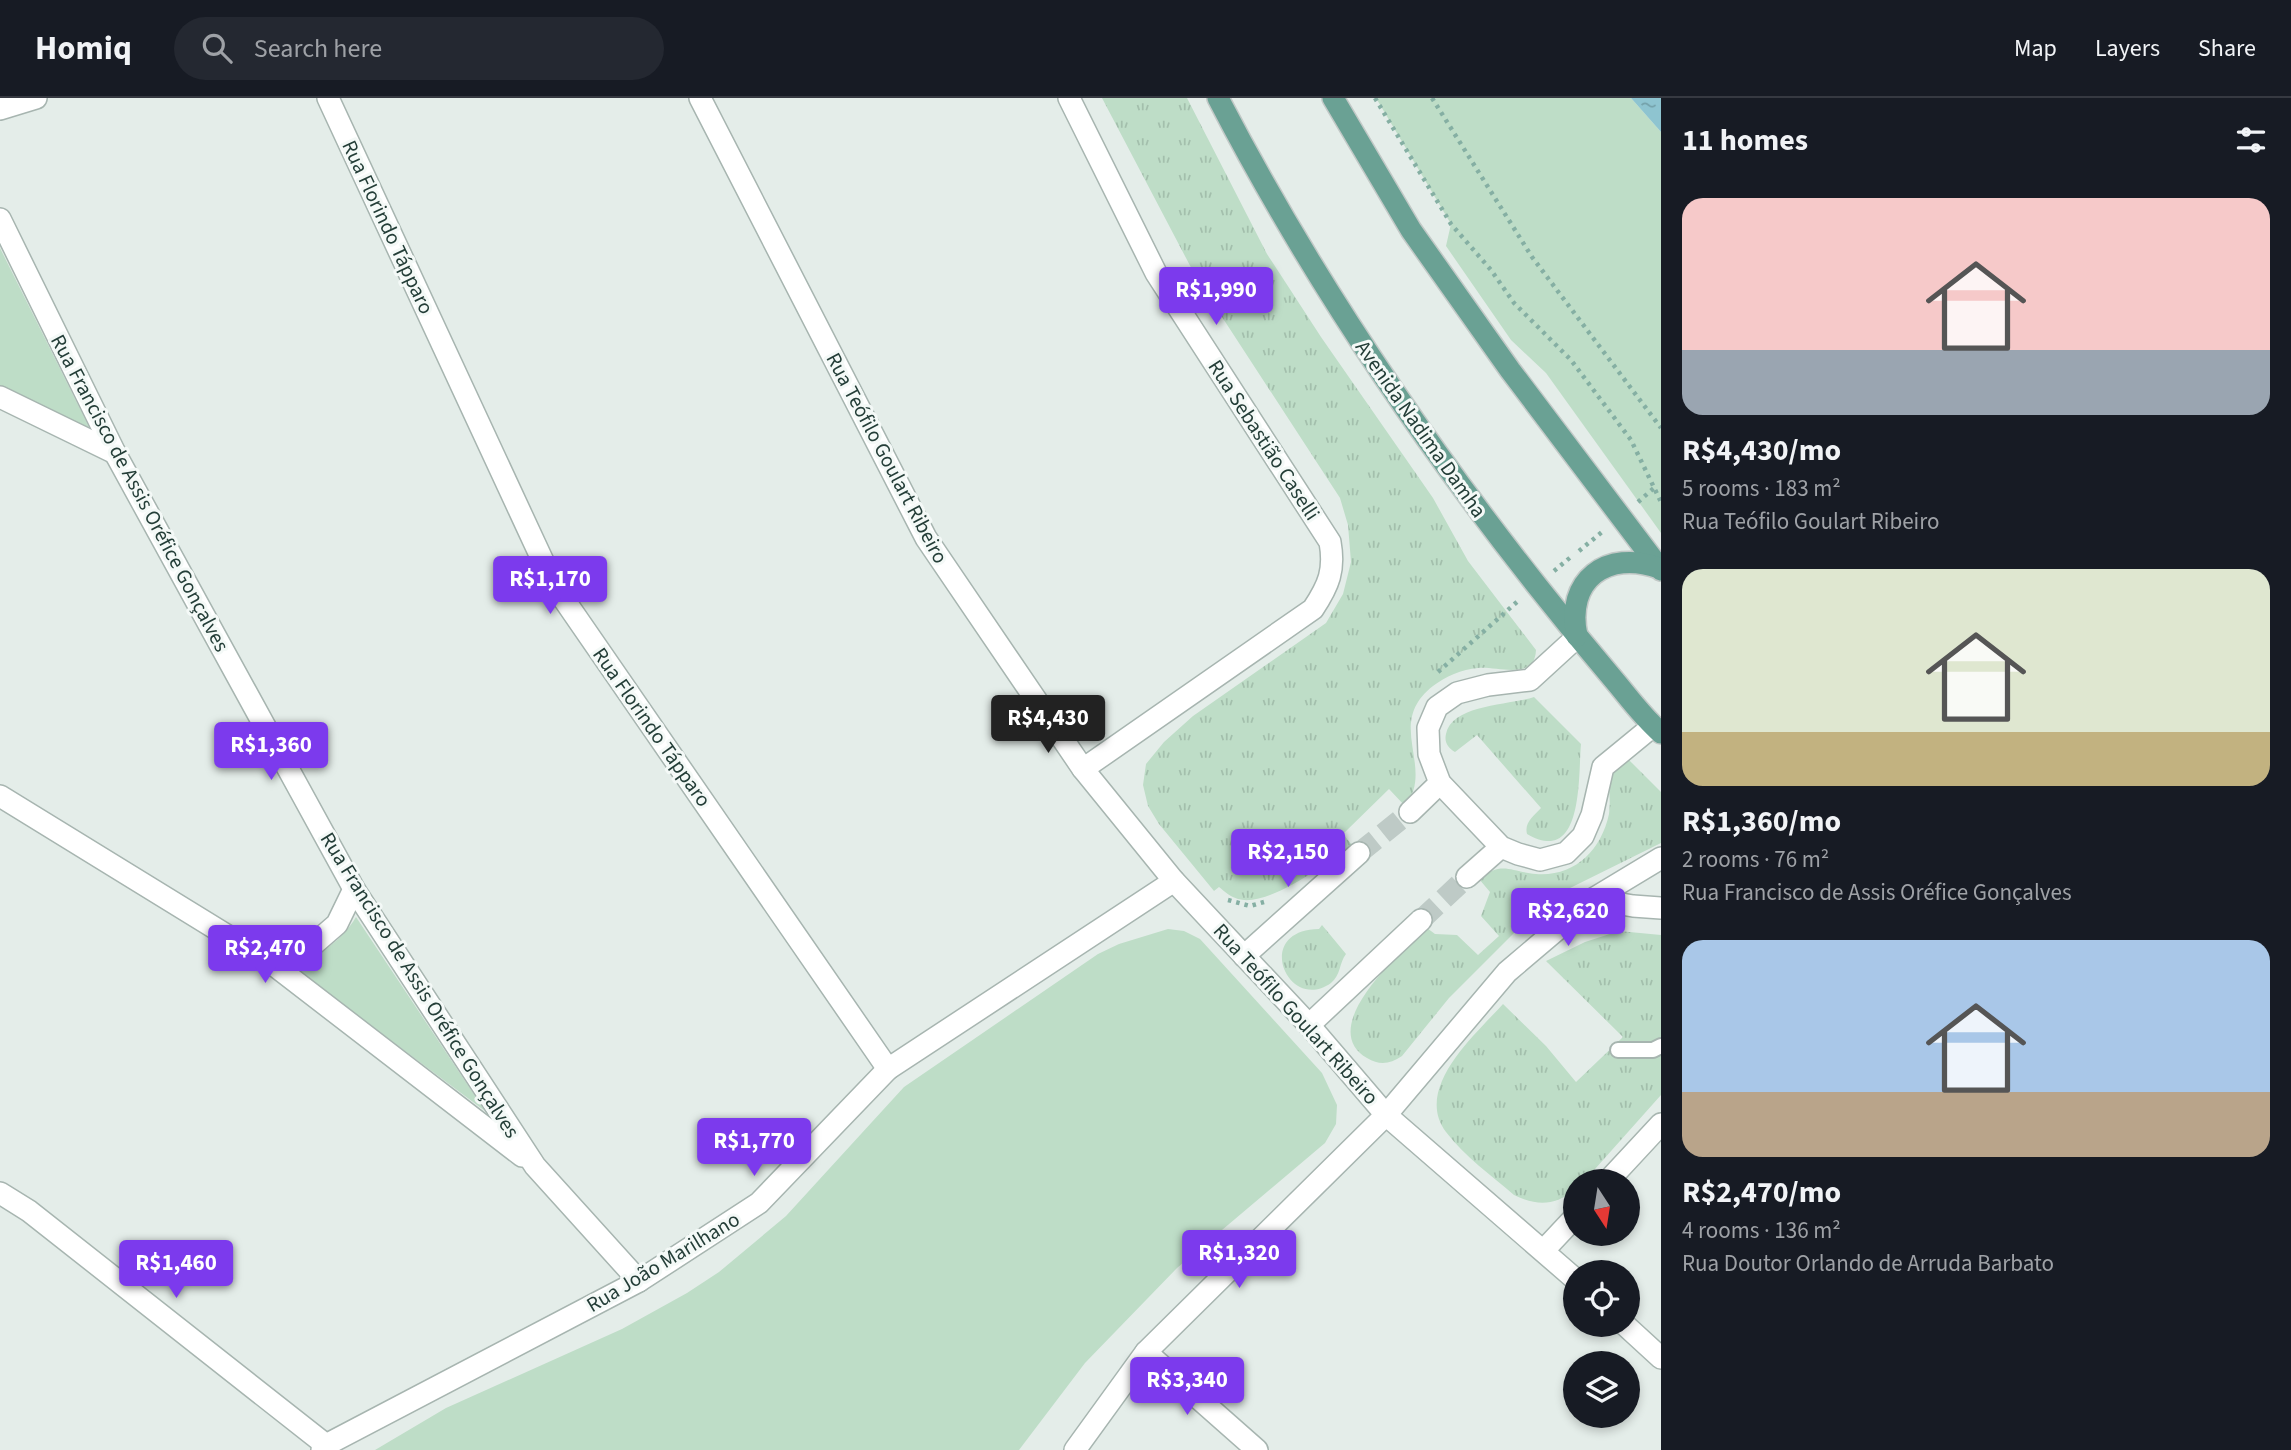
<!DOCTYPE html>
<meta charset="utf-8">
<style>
:root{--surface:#171b24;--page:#242831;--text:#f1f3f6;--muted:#9ea1a6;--line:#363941;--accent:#7c3aed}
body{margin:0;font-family:"Source Sans 3",sans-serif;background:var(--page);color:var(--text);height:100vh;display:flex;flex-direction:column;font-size:26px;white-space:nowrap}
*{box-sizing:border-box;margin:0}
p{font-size:23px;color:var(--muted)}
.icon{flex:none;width:38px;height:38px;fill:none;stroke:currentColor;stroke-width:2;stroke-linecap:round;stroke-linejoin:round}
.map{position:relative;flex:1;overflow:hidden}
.panel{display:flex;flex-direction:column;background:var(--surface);width:630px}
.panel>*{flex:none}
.needle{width:46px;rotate:168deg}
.buttons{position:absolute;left:1563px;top:1071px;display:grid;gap:14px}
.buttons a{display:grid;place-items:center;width:77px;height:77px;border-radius:50%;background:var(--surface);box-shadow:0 4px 10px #0003;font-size:35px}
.price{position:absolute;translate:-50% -60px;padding:0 16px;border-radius:7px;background:var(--accent);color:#fff;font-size:23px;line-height:46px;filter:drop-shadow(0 2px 4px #0008)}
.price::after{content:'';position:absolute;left:50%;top:42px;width:21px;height:16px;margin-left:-10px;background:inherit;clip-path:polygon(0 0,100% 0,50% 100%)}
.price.selected{background:#222;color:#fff}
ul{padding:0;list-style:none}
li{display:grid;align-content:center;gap:14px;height:371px;padding:0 21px}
li span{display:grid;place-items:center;height:217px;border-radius:21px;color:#555}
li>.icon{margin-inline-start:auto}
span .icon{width:126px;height:126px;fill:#fffc;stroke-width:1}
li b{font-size:30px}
h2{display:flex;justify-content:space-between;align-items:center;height:84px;padding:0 21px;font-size:30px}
header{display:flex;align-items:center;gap:42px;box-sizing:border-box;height:98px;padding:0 35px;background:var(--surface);border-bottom:2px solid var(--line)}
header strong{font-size:33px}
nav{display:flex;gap:38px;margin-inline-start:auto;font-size:24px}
.search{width:490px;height:63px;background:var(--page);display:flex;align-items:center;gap:18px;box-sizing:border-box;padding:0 24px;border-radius:38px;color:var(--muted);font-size:26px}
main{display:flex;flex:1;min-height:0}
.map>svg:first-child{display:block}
.grass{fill:url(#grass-tufts)}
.green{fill:#beddc7}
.water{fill:url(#water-ripples)}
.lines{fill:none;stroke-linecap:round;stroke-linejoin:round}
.minor-tunnel{stroke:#becac6;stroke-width:21;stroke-dasharray:21 10;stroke-linecap:butt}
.service-casing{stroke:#a7b5b0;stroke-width:18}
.minor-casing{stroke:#a7b5b0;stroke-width:24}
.primary-casing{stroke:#c2c9c7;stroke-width:24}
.path{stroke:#85afa3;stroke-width:4.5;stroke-dasharray:3.5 5;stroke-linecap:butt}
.service{stroke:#fff;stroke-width:14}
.minor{stroke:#fff;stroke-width:21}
.primary{stroke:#6aa194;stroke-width:21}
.labels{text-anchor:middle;stroke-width:6;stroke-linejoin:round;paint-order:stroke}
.street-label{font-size:21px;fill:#243e38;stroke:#f4f9f7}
</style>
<header>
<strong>Homiq</strong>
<div class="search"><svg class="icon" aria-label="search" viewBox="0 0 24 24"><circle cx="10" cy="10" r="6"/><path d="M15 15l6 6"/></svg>Search here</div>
<nav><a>Map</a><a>Layers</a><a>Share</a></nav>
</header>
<main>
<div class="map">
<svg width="1661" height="1352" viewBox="0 0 1661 1352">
<defs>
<pattern id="grass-tufts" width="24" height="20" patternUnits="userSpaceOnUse" patternTransform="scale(1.75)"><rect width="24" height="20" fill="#beddc7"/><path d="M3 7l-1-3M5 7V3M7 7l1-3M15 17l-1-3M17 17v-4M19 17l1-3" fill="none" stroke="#a3bfac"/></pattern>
<pattern id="water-ripples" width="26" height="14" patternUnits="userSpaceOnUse" patternTransform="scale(1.75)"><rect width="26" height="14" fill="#8ec4d0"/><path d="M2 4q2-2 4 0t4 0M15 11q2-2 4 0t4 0" fill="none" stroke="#74a1aa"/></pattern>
</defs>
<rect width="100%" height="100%" fill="#e4ede9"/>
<!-- grass -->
<g class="grass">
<path d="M1102,0H1187L1267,156L1321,239L1433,400L1468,463L1536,552C1535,583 1497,568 1478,570C1462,571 1445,579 1433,588C1384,626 1436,669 1405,708L1389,691L1343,736L1352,747C1328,764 1268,810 1238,801C1231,799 1225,794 1219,789L1214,793L1159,726L1148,708L1143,687L1146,666L1164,644L1193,618L1326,525L1343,496L1351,464L1348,427L1340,400L1196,179Z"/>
<path d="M1534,599L1581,646C1578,678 1584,769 1527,736C1524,724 1534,718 1541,710L1477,637L1455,654C1448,650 1444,644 1446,636C1452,606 1511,607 1534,599Z"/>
<path d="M1623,656L1661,694V745L1566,792L1540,809L1449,900L1402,958C1390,966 1380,968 1367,960C1314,929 1404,851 1427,830L1435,836L1457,837L1478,857L1499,838L1481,818L1490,794L1479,781C1502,762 1511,774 1536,776C1574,779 1601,753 1609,716C1611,702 1608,686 1609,672Z"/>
<path d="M1322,827L1346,856C1339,865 1341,877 1331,885C1288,916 1252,832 1319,831Z"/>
<path d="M1619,833L1661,837V997L1587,1080L1584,1083H1575V1092C1554,1108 1537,1108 1514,1097C1492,1078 1464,1058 1446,1034C1413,990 1476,936 1503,906L1546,948L1576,984L1623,939L1546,863L1585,844Z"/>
</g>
<!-- green -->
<g class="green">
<polygon points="1376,0 1631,0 1661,34 1661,435 1546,275 1511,242 1446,148 1451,126"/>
<polygon points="0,150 90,331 0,287"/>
<path d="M356,819L485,1013L293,869C318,858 342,843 356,819Z"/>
<polygon points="1168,831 1184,833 1200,841 1322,975 1337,1007 1336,1026 1325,1045 1177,1170 1085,1265 1019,1352 375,1352 446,1310 622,1231 687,1195 719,1174 786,1118 904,989 1098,856 1119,846"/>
</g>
<!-- water -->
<polygon class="water" points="1631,0 1661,0 1661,34"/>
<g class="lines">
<!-- minor-tunnel -->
<g class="minor-tunnel">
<polyline points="1359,755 1410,714"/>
<polyline points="1421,822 1467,779"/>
</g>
<!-- service casing -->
<g class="service-casing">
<polyline id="service" points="1618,952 1653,952 1661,948"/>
</g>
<!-- minor casing -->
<g class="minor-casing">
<g id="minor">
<polyline points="328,0 554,487 888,971"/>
<polyline points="700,0 926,440 1083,671 1174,783 1309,927 1386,1017 1575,1181"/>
<path d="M1069,0L1156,175L1330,444C1335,472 1329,487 1313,511L1083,671"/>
<polyline points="0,11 36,0"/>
<polyline points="0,121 115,355 354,791 535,1068 639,1183"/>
<polyline points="0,299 115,355"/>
<polyline points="1577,539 1530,582 1488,587 1457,595 1437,609 1428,630 1429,656 1440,685 1501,749 1518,756 1540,762 1566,755 1583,738 1592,717 1603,669 1653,628"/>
<polyline points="0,698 270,864 522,1058"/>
<polyline points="1410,714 1440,685"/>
<polyline points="1467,779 1501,749"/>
<polyline points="1593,801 1633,808 1661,810"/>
<polyline points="1244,858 1359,755"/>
<polyline points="270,864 307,852 337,826 354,791"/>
<polyline points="1309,927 1421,822"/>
<polyline points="1608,1083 1661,1026"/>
<polyline points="0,1095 29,1113 326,1347"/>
<polyline points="1544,1152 1575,1119"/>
<polyline points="1625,1227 1661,1260"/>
<polyline points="1146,1254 1257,1352"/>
<polyline points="322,1352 326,1347 639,1183 759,1105 888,971 1174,783"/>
<polyline points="1075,1352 1146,1254 1386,1017 1507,874 1593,801 1661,760"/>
</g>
</g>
<!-- primary casing -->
<g class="primary-casing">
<g id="primary">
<path d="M1218,0C1308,174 1417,336 1538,489C1564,522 1591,555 1619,588C1632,604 1645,621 1661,635"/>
<polyline points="1333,0 1411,132 1510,272 1661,472"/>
<path d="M1577,538C1565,482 1607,451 1659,470"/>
</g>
</g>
<!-- path -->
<g class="path">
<polyline points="1375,0 1451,126 1491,172 1514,205 1571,262 1631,342 1661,404"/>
<polyline points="1432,0 1532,159 1661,330"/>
<polyline points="1638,404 1654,390"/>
<polyline points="1579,453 1602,434"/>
<polyline points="1554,473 1572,458"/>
<polyline points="1438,574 1518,503"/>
<polyline points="1228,802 1250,808 1264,804"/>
</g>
<!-- service -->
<use href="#service" class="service"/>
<!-- minor -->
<use href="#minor" class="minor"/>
<!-- primary -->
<use href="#primary" class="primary"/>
</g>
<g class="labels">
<!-- street labels -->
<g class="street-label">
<text transform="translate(388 129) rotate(65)" y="7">Rua Florindo Tápparo</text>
<text transform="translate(1421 331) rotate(55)" y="7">Avenida Nadima Damha</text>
<text transform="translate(1264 342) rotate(57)" y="7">Rua Sebastião Caselli</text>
<text transform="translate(887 360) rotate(62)" y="7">Rua Teófilo Goulart Ribeiro</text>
<text transform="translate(140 395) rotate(62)" y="7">Rua Francisco de Assis Oréfice Gonçalves</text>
<text transform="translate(652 629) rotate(55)" y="7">Rua Florindo Tápparo</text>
<text transform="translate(420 887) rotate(58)" y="7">Rua Francisco de Assis Oréfice Gonçalves</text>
<text transform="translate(1296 916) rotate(48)" y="7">Rua Teófilo Goulart Ribeiro</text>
<text transform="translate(663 1164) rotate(-31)" y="7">Rua João Marilhano</text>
</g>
</g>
</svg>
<div class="buttons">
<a><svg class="needle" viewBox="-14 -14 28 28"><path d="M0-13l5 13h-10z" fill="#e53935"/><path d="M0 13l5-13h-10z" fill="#9ea1a6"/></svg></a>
<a><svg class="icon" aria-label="locate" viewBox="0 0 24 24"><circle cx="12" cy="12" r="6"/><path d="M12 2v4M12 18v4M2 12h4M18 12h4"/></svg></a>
<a><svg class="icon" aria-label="layers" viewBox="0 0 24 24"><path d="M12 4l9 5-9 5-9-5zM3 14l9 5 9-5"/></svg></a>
</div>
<b class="price" style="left:1216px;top:229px">R$1,990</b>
<b class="price" style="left:550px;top:518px">R$1,170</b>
<b class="price selected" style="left:1048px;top:657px">R$4,430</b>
<b class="price" style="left:271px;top:684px">R$1,360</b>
<b class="price" style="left:1288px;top:791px">R$2,150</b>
<b class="price" style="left:1568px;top:850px">R$2,620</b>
<b class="price" style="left:265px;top:887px">R$2,470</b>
<b class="price" style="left:754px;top:1080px">R$1,770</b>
<b class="price" style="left:1239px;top:1192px">R$1,320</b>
<b class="price" style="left:176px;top:1202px">R$1,460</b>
<b class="price" style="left:1187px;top:1319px">R$3,340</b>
</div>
<section class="panel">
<h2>11 homes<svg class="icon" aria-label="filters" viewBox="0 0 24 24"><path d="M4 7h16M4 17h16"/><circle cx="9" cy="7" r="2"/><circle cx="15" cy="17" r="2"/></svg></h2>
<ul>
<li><span style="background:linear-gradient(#f6c9c9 70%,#9aa5b1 0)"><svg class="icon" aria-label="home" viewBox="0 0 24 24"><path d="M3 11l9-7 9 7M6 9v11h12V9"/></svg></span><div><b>R$4,430/mo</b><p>5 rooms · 183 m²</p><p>Rua Teófilo Goulart Ribeiro</p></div></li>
<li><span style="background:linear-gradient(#dfe7d0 75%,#c2b280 0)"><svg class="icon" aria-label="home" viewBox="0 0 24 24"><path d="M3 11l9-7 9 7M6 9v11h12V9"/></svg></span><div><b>R$1,360/mo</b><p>2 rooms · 76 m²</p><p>Rua Francisco de Assis Oréfice Gonçalves</p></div></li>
<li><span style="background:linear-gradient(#a9c7e8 70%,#b9a48a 0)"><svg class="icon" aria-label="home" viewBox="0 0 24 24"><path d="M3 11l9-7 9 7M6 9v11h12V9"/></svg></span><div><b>R$2,470/mo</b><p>4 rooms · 136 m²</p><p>Rua Doutor Orlando de Arruda Barbato</p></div></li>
</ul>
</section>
</main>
